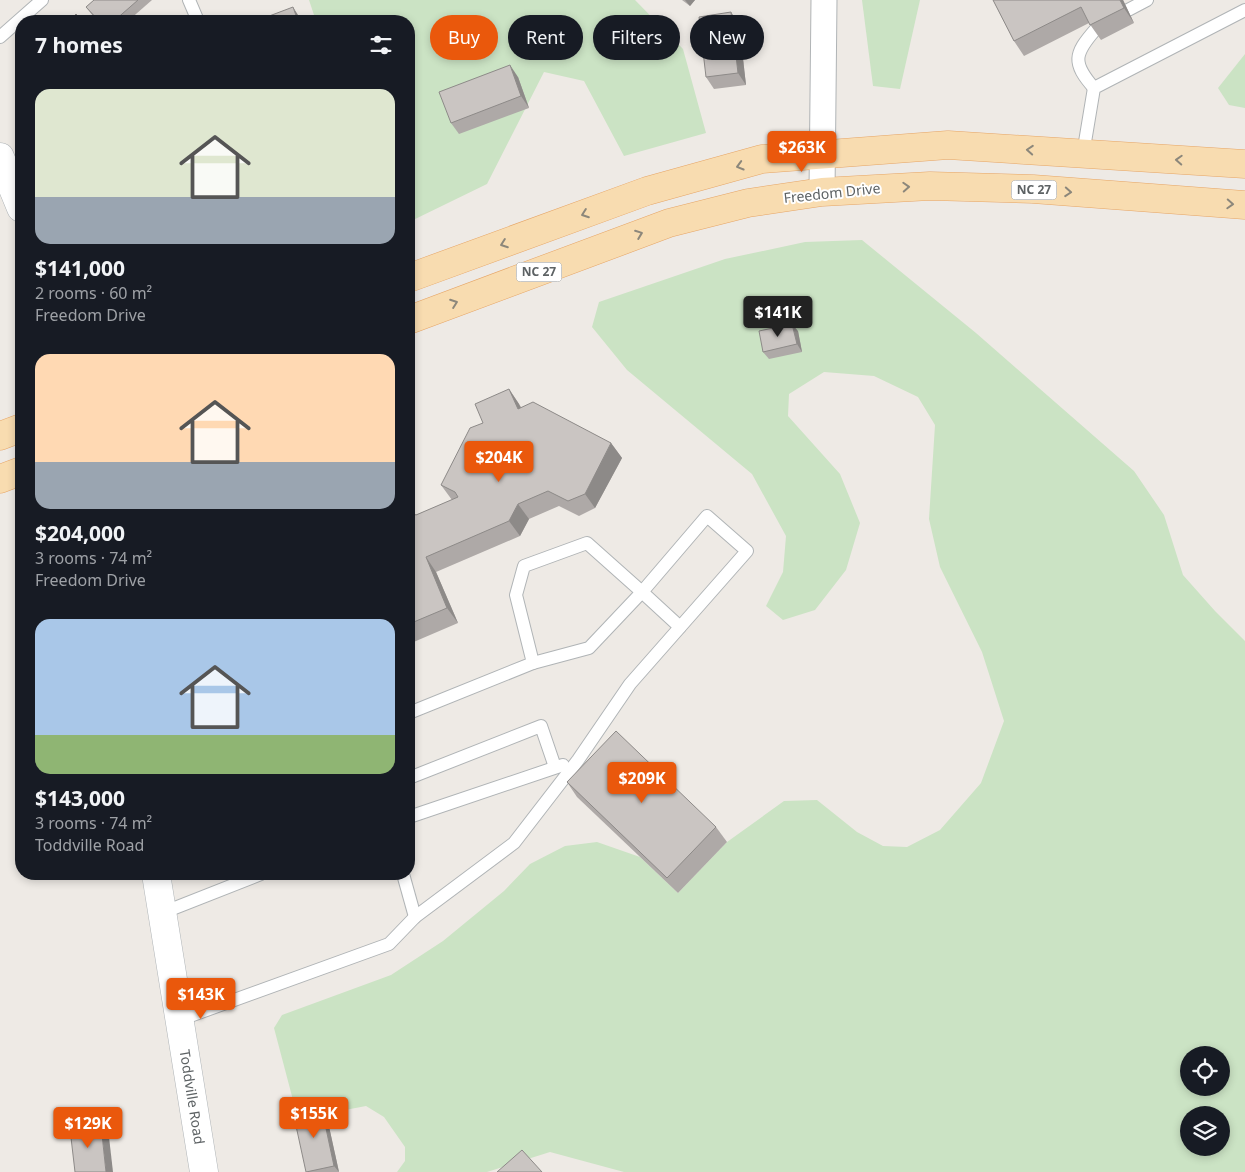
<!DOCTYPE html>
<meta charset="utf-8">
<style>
:root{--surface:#171b24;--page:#20242c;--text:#f1f3f6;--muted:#9ea1a6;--accent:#ea580c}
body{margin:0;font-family:"Noto Sans",sans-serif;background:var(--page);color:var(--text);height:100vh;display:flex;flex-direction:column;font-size:19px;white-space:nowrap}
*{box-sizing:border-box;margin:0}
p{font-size:16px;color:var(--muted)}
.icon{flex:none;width:28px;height:28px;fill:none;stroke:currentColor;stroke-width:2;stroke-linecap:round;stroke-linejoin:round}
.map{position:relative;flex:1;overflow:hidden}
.drawer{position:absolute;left:15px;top:15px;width:400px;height:865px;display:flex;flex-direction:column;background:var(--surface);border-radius:20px;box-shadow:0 2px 8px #0003}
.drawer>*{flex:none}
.banner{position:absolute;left:430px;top:15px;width:475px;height:45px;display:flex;gap:10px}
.tools{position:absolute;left:1180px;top:1046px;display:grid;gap:10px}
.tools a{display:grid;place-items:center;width:50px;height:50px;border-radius:50%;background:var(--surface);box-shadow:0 2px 8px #0003;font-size:25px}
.price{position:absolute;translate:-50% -42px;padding:0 11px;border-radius:5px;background:var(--accent);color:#fff;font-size:16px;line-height:32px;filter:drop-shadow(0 1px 2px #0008)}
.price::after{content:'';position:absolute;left:50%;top:30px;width:15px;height:11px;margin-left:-8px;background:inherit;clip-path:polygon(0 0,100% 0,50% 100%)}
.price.active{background:#222;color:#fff}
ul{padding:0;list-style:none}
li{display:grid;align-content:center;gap:10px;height:265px;padding:0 20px}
li span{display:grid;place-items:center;height:155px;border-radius:15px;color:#555}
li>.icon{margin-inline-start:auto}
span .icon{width:90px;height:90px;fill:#fffc;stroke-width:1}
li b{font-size:21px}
h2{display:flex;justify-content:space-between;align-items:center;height:60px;padding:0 20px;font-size:21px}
.pill{padding:0 18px;border-radius:22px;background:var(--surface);box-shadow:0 2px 8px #0003;font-size:18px;line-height:45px}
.pill.active{background:var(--accent);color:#fff}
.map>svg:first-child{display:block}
.green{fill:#cbe3c4;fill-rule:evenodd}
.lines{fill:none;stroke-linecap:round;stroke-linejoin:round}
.lane-casing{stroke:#b0b4b6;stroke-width:14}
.street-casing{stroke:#b0b4b6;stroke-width:27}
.secondary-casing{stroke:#afb4b7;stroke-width:29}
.primary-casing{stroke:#e6a566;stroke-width:29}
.lane{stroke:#fff;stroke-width:12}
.street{stroke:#fff;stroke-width:25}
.secondary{stroke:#fff;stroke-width:28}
.primary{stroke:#f8dcb0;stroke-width:28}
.wall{fill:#aea9a7}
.shaded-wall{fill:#8d8a88}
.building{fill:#cac5c2;stroke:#8d8a88}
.oneway{stroke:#8c877b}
.labels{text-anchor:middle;stroke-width:4;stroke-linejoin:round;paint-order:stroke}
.shield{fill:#fff;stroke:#8e9192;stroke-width:1}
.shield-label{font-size:12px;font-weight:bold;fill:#5d6264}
.street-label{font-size:14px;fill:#5d6264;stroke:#fff}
</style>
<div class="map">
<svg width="1245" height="1172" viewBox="0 0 1245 1172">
<rect width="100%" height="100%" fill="#eeeae5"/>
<!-- green -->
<g class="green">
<polygon points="309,0 635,0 683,49 706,133 624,156 584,81 544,72 487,184 409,222 409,21 316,21"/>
<polygon points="862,0 920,0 900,89 873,86"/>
<polygon points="1245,54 1245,108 1229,105 1218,88"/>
<path d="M862,240L976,333L1134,471L1164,515L1183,575L1215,611L1245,641V1172H624L550,1152L487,1172H397L405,1161V1147L384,1117L366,1106L298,1119L274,1028L282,1015L391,975L443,941L504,891L530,864L565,846L597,842L640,857L678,893L727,842L784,801L817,800L857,832L883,846L907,847L940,830L981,783L1004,721L982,652L940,567L929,519L935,425L918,397L874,376L824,372L789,394L788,416L840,474L860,523L846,570L815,610L783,620L766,606L783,572L786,536L752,474L627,370L592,327L599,302L725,259L805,242ZM1189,1055H1221V1088H1189ZM1189,1115H1221V1148H1189Z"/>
</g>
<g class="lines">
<!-- lane casing -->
<g class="lane-casing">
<g id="lane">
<polyline points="189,0 198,21"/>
<polyline points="1128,10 1147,0"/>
<polyline points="0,37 42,0"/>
<path d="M1094,88C1072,63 1074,54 1095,30"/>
<polyline points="1083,154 1094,88 1245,10"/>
<polyline points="533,663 589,648 642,592 680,627"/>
<polyline points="409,778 541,726 555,767"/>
<polyline points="409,817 563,765"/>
<polyline points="403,874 415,917"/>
<polyline points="162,913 261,874"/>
<polyline points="179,1020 389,944 415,917 514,843 578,760 630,684 747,551 707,516 642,592 587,543 524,566 516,595 533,663 409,713"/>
</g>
</g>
<!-- street casing -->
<g class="street-casing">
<polyline id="street" points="822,192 824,0"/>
</g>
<!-- secondary casing -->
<g class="secondary-casing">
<g id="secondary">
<polyline points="0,157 21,208"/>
<polyline points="156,874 204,1172"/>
</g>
</g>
<!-- primary casing -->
<g class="primary-casing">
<g id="primary">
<polyline points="409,278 647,191 762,159 948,145 1245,164"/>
<polyline points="409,320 669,223 748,203 822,192 930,186 1033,189 1245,205"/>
<polyline points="0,436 21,428"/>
<polyline points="0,479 21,471"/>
</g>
</g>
<!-- lane -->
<use href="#lane" class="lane"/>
<!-- street -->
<use href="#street" class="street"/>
<!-- secondary -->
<use href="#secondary" class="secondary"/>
<!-- primary -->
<use href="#primary" class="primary"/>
</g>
<!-- wall -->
<g class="wall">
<polygon points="94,0 152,0 128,21 97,21 86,7"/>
<polygon points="682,0 695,0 690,6"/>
<polygon points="993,0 1123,0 1134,23 1101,40 1089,23 1024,56 1014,41"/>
<polygon points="739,24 746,85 714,89 706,77"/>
<polygon points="518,77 529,108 459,134 451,123"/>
<polygon points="798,331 802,352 769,359 763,352"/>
<polygon points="509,389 521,407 611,443 622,458 595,508 579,516 559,506 529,519 520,536 436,572 458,623 409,644 409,512 416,515 452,500 441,485 483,423"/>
<polygon points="567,782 716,827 727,842 678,893 577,797"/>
<polygon points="326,1113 339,1172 306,1172"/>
</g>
<!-- shaded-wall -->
<g class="shaded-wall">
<polygon points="685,0 695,0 690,6"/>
<polygon points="1120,0 1123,0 1134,23 1124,8"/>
<polygon points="293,7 298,15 300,21 298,21"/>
<polygon points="731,12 739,24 746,85 738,73"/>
<polygon points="510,65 518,77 529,108 521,96"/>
<polygon points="792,324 798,331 802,352 797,344"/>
<polygon points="509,389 519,404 528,424 518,409"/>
<polygon points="611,443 622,458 595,508 585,494"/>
<polygon points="518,504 529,519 520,536 509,521"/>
<polygon points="426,557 436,572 458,623 447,608"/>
<polygon points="321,1105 326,1113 339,1172 334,1166"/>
<polygon points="101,1125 109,1137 113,1172 106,1172"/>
</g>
<!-- building -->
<g class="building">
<polygon points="94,0 138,0 114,21 99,21 86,7"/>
<polygon points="993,0 1120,0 1124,8 1090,25 1081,7 1014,41"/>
<polygon points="293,7 298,21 256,21"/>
<polygon points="731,12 738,73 706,77 699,17"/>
<polygon points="76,14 83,21 69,21"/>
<polygon points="510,65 521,96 451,123 439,92"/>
<polygon points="792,324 797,344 763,352 759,331"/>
<polygon points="509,389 518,409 533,402 611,443 585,494 568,501 548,491 518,504 509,521 426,557 447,608 409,624 409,512 416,515 458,497 455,492 441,485 470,428 483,423 475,404"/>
<polygon points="616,731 716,827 667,878 567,782"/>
<polygon points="321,1105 334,1166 306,1172 293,1112"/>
<polygon points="101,1125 106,1172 75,1172 70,1129"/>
<polygon points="522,1150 542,1172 497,1172"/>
</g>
<!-- one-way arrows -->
<defs><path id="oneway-chevron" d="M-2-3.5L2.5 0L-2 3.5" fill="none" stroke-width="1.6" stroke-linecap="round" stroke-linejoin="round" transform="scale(1.25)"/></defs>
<g class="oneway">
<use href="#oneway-chevron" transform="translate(1030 150) rotate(-176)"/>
<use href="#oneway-chevron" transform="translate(1179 160) rotate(-177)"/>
<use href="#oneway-chevron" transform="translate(740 166) rotate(164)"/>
<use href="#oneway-chevron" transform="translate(906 187) rotate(-3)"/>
<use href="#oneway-chevron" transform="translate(1068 192) rotate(4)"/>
<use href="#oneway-chevron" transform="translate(1230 204) rotate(3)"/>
<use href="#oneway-chevron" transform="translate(585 214) rotate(160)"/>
<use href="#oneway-chevron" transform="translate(639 234) rotate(-21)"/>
<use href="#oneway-chevron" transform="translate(504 244) rotate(160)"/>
<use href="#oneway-chevron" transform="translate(454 303) rotate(-20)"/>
</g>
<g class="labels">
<!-- shield labels -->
<g class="shield">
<rect x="1011.5" y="180.5" width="45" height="19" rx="4"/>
<rect x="516.5" y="262.5" width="45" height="19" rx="4"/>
</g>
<g class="shield-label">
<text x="1034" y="194">NC 27</text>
<text x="539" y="276">NC 27</text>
</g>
<!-- street labels -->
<g class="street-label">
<text transform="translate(832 193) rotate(-6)" y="5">Freedom Drive</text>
<text transform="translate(192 1097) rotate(81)" y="5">Toddville Road</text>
</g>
</g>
</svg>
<div class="tools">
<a><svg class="icon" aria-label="locate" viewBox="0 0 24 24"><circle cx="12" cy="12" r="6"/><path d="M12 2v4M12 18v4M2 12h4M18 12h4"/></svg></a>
<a><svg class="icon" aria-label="layers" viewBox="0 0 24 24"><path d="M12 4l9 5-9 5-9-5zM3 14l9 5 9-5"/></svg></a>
</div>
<b class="price" style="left:802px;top:173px">$263K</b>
<b class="price active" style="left:778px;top:338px">$141K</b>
<b class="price" style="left:499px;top:483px">$204K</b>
<b class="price" style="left:642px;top:804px">$209K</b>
<b class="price" style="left:201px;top:1020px">$143K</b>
<b class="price" style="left:314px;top:1139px">$155K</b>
<b class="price" style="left:88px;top:1149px">$129K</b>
<div class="banner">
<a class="pill active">Buy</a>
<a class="pill">Rent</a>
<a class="pill">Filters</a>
<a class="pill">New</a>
</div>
<section class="drawer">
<h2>7 homes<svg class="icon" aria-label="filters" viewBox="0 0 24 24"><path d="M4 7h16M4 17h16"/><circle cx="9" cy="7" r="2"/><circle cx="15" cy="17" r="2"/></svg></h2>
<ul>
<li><span style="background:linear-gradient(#dfe7d0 70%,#9aa5b1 0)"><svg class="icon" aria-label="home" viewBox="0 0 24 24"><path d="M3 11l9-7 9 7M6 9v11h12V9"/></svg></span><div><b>$141,000</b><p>2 rooms · 60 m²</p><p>Freedom Drive</p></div></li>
<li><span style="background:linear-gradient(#ffd9b3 70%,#9aa5b1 0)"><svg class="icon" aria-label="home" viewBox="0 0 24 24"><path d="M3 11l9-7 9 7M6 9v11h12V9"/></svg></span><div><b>$204,000</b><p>3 rooms · 74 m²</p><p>Freedom Drive</p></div></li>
<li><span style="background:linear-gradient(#a9c7e8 75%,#8fb573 0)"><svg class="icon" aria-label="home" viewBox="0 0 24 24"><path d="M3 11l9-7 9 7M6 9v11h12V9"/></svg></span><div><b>$143,000</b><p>3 rooms · 74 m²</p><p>Toddville Road</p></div></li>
</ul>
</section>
</div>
